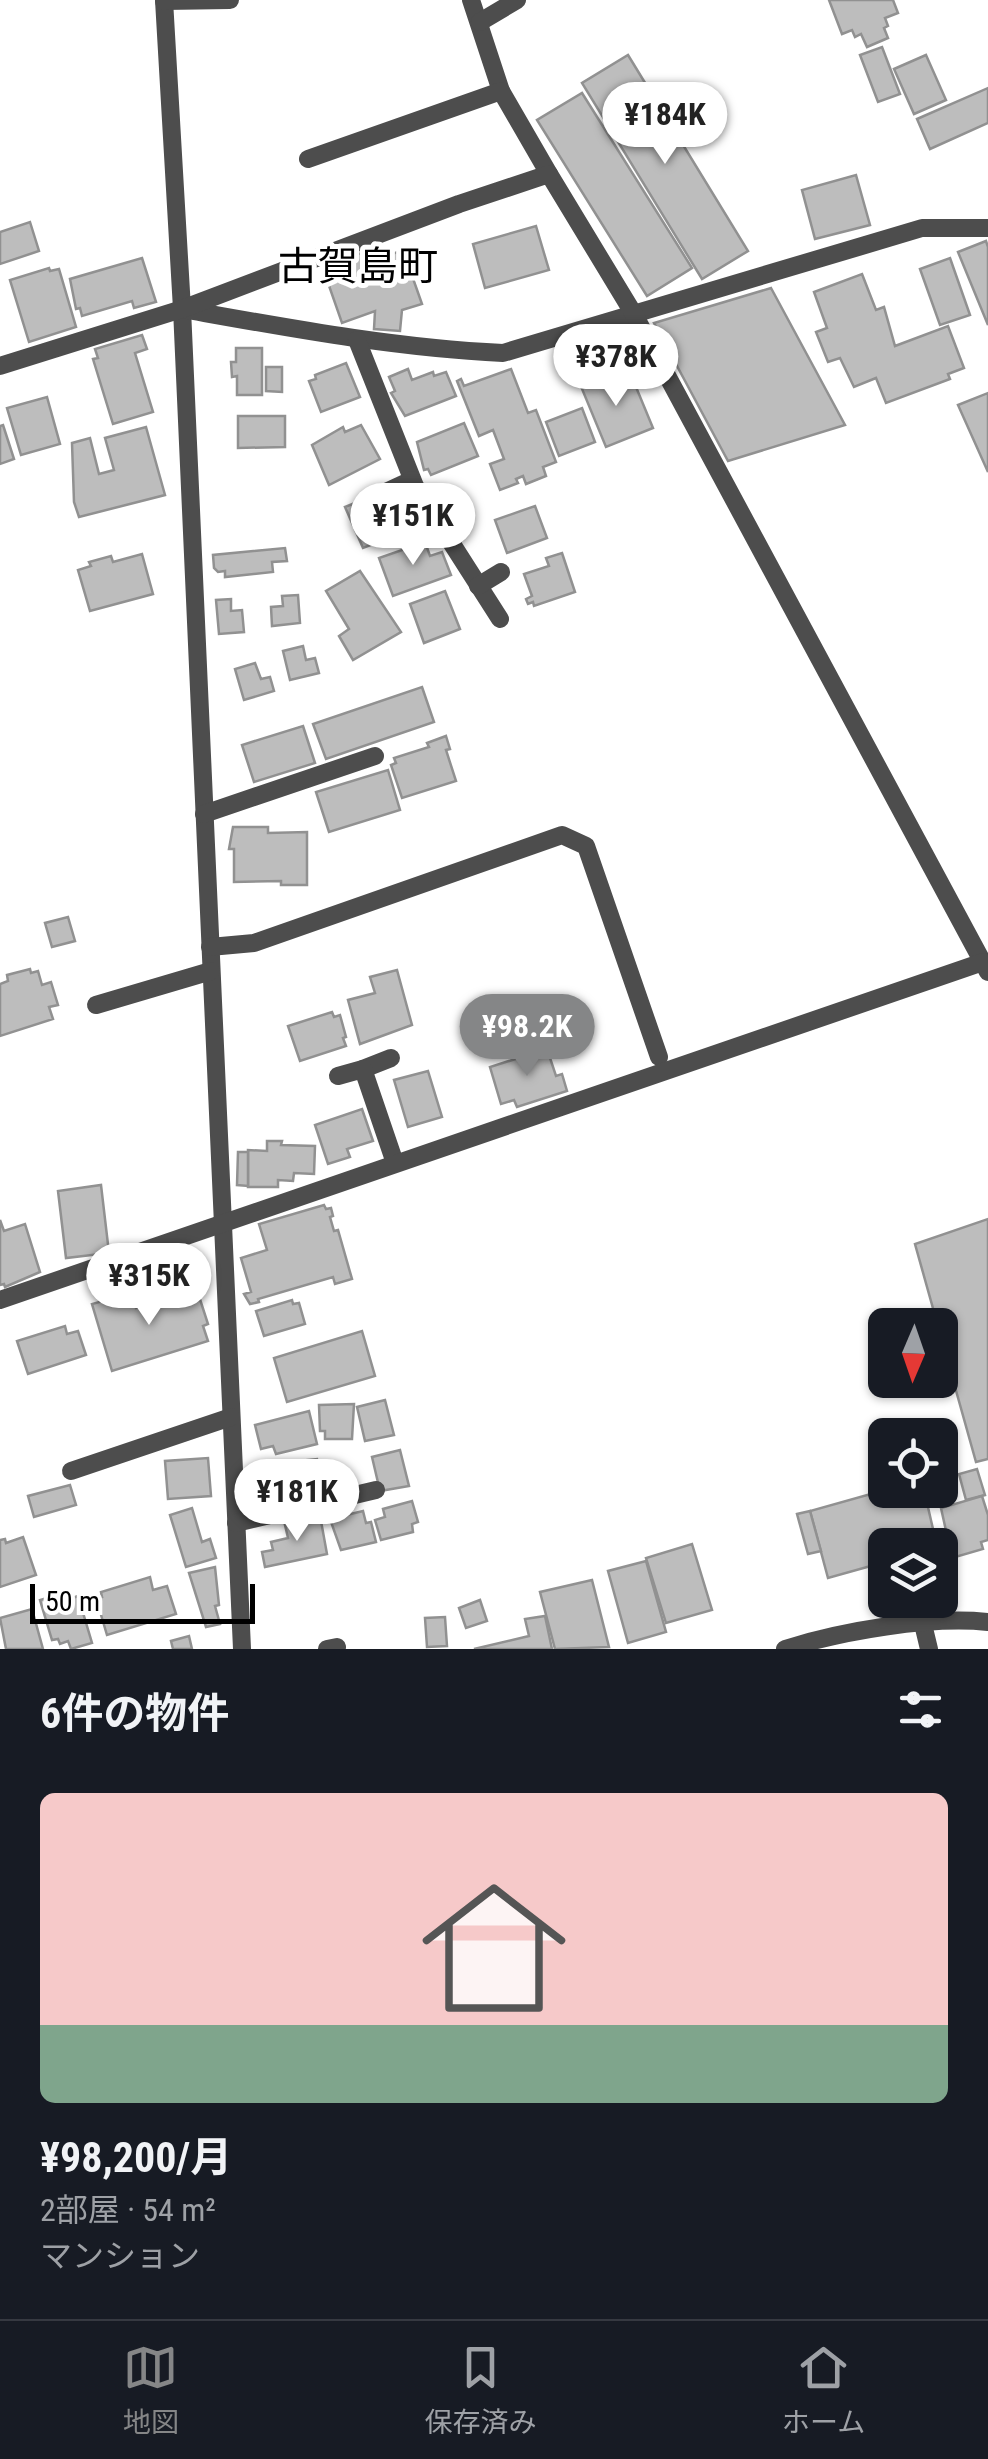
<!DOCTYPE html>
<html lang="ja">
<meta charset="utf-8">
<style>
:root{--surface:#171b24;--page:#242831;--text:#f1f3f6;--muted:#9ea1a6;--line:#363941;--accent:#858687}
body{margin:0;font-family:"Roboto Condensed","Noto Sans JP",sans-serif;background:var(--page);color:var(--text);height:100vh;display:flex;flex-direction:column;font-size:38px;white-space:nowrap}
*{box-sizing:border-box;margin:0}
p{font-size:32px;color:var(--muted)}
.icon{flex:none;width:55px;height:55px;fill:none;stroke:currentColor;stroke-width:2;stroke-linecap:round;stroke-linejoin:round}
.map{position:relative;height:1649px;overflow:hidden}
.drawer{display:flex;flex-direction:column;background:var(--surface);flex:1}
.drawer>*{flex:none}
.needle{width:65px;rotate:182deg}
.buttons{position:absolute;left:868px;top:1308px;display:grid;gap:20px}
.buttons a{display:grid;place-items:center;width:90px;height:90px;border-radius:15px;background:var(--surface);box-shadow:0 2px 8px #0004;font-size:50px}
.scale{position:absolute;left:30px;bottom:25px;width:225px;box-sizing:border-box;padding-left:10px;border:5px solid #000;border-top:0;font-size:28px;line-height:35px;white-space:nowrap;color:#000;-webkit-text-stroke:8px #fff;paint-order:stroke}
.price{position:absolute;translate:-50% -85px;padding:0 22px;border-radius:35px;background:#fff;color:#222;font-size:32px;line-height:65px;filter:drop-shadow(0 2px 5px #0008)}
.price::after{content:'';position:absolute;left:50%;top:60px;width:30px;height:22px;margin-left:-15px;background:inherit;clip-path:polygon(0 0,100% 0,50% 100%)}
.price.selected{background:var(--accent);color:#fff}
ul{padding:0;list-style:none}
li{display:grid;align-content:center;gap:20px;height:530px;padding:0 40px}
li+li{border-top:2px solid var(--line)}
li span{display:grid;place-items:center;height:310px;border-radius:15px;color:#555}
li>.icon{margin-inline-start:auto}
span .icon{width:180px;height:180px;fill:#fffc;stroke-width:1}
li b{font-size:42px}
h2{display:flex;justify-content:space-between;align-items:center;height:120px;padding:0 40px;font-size:42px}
.tab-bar{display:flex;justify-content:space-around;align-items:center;height:140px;border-top:2px solid var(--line);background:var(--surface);font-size:28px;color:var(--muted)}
.tab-bar a{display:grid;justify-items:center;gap:5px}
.tab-bar .selected{color:var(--accent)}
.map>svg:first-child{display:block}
.building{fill:#bdbdbd;stroke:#919191;stroke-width:2.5}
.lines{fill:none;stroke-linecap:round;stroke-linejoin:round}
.minor{stroke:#4d4d4d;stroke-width:18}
.labels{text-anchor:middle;stroke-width:10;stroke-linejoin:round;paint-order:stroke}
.quarter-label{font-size:40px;fill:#000;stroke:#fff}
</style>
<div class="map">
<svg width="988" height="1649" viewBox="0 0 988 1649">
<rect width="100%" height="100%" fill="#fff"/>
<!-- building -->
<g class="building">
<polygon points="829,0 893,0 898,13 885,18 888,26 884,28 888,38 867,47 861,34 855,37 852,30 842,34"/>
<polygon points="882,47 900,94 878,102 860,55"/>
<polygon points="628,55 748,251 702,279 582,83"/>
<polygon points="926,55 946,100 914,114 894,69"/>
<polygon points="988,88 988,123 930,149 917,119"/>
<polygon points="582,93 692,268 647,296 537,120"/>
<polygon points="856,175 870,225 815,239 802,190"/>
<polygon points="30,222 39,251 0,264 0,232"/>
<polygon points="536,226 549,270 485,288 473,244"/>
<polygon points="986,241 988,247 988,325 958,252"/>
<polygon points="370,250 373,261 403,250 422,304 402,310 400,331 374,329 375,311 342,323 327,280 352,271 347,258"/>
<polygon points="142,258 156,302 134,308 132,301 82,316 80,308 76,309 70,279"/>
<polygon points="950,258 970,315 940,325 920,269"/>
<polygon points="49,268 50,271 59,269 76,327 29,342 10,280"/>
<polygon points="862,274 876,310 884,307 895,346 948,326 964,368 948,374 950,379 886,403 876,378 854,387 840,358 828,362 816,332 827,328 814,292"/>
<polygon points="771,288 845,425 728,461 654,323"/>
<polygon points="142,335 147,349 135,353 153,412 113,424 93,359 98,358 95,349"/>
<polygon points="236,348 262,348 262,395 237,395 237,376 232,377 231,362 236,362"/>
<polygon points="346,363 360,397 321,412 309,381 316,379 315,375"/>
<polygon points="266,367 282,367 282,392 266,391"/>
<polygon points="408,369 412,380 433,372 434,376 446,372 456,396 405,416 391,393 395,391 389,377"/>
<polygon points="511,369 528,413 536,410 556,462 543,467 546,476 526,484 523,476 516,479 518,483 500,490 490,464 504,459 493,430 479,436 457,381 461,379 464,386"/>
<polygon points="604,374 608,385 631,375 653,428 606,447 580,384"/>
<polygon points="988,393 988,472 958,405"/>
<polygon points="47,397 60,444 21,455 7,408"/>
<polygon points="582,408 595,442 559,456 546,422"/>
<polygon points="238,416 285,416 285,447 238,448"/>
<polygon points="464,423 478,456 431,475 428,469 424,470 417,442"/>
<polygon points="3,425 14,459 0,464 0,426"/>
<polygon points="361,425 380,459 329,485 312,445 343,427 345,432"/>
<polygon points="146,427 165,495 79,517 74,502 72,443 90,438 99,474 114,470 105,438"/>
<polygon points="380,493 386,509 390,507 400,534 363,548 345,507"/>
<polygon points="535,506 547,538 507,553 495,520"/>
<polygon points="425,542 430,556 442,552 451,575 393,596 379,558"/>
<polygon points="285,548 287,561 272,562 273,572 225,577 225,571 218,572 214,568 213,555"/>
<polygon points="562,553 575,592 534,606 533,602 528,604 526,599 532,596 524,574 549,566 546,558"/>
<polygon points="142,554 153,594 90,611 78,570 91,566 89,562 111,556 113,562"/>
<polygon points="360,571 401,632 353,660 339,636 349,629 326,591"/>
<polygon points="445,591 460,629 424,643 410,604"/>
<polygon points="298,595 300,623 272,626 271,607 283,606 282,596"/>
<polygon points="231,599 231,611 242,610 244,632 219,634 216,600"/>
<polygon points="303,646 306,660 315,658 319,673 290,680 283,651"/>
<polygon points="255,663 261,679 270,677 274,691 244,700 235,669"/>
<polygon points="422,687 434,722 326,759 313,724"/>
<polygon points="303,726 315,763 254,782 242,745"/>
<polygon points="446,736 450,749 446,750 456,781 402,798 391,765 396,763 394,758 429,747 427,743"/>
<polygon points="388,770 400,810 329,832 316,792"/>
<polygon points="233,827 268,827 268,833 307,832 307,885 281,885 281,881 234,882 234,849 229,849"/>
<polygon points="68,917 75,941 52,947 45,923"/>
<polygon points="30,969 31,973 38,971 42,985 51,982 58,1005 49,1007 53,1019 0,1036 0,984 8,981 7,975"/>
<polygon points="397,970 412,1025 360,1044 348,1000 375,993 370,977"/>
<polygon points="332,1012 334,1017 340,1015 346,1037 343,1038 346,1046 300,1061 288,1026"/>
<polygon points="547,1049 556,1076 562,1074 567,1091 517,1107 514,1100 501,1104 490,1067"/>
<polygon points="428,1071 442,1117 408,1127 394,1080"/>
<polygon points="362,1109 373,1141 347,1149 350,1157 328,1164 315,1125"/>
<polygon points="267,1141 282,1141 281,1145 315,1146 314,1174 294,1173 293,1181 278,1180 278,1187 248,1187 248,1150 267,1151"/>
<polygon points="238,1152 248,1152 248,1186 237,1185"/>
<polygon points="101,1185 109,1253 66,1258 58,1191"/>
<polygon points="324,1205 326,1209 331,1208 333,1216 330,1217 334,1231 338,1230 352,1279 335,1284 333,1277 258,1299 259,1302 250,1304 244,1294 251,1292 241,1258 267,1250 259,1224"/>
<polygon points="988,1219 988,1459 976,1462 915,1244"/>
<polygon points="0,1220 4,1231 25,1224 40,1272 5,1287 4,1284 0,1285"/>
<polygon points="197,1290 208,1324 203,1326 208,1341 112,1371 92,1304 131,1293 136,1308"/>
<polygon points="292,1300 293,1304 299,1303 305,1324 264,1336 256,1311"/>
<polygon points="65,1326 67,1334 78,1331 86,1355 28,1374 17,1341"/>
<polygon points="362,1331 375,1376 287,1402 274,1358"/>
<polygon points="385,1400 394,1435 365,1441 357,1407"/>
<polygon points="354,1404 352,1439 325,1439 325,1431 320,1431 319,1405"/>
<polygon points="309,1411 317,1444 276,1454 273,1446 261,1449 255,1425"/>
<polygon points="400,1450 409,1486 380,1491 372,1457"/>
<polygon points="208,1458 211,1496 168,1499 165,1461"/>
<polygon points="317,1459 324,1489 261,1503 257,1481 280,1476 277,1463"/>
<polygon points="977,1469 985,1495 966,1500 959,1474"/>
<polygon points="70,1485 76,1505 34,1517 28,1496"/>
<polygon points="885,1490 893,1490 894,1494 924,1490 936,1542 919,1545 917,1537 908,1539 909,1545 885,1545 885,1562 828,1578 810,1511"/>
<polygon points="982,1496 988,1515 988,1540 981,1542 983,1549 952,1558 941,1508"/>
<polygon points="412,1501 418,1522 412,1524 413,1532 381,1540 375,1520 385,1517 383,1509"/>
<polygon points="192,1508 202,1542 210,1539 216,1558 186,1567 170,1515"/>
<polygon points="363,1511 366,1523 371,1522 376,1542 341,1550 330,1519"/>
<polygon points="810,1511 821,1551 808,1554 797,1514"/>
<polygon points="321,1521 327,1554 265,1567 262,1552 273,1550 271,1542 288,1538 285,1525"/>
<polygon points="23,1537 36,1575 0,1587 0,1540 5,1539 6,1543"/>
<polygon points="692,1544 712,1610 666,1623 646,1558"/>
<polygon points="646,1561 666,1632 628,1643 608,1571"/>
<polygon points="215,1567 219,1605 215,1606 220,1624 206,1627 189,1573"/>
<polygon points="150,1577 153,1590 167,1586 176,1614 107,1635 96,1598 102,1597 101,1592"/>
<polygon points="592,1580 609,1647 555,1649 540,1592"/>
<polygon points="60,1594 62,1602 78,1596 92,1643 71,1649 68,1641 60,1644 58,1639 52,1640 40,1600"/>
<polygon points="480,1600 487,1621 466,1628 459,1608"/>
<polygon points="32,1609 43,1649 6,1649 0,1618"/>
<polygon points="545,1616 552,1649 474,1649 529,1636 525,1619"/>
<polygon points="445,1617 447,1646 427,1647 425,1618"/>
<polygon points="189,1636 192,1649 173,1649 171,1641"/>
</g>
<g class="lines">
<!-- minor -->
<g class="minor">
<polyline points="164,0 182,309 242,1649"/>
<polyline points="471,0 501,91"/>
<polyline points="164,1 230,0"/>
<polyline points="480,22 517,0"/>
<polyline points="308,159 501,91 549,174"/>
<path d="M182,309C289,328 395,348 503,353L922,228H988"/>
<polyline points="357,340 415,486 500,619"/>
<polyline points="0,366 182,309 459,204 549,174 635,316 988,972"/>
<polyline points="386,492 412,480"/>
<polyline points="478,586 501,572"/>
<polyline points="204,814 375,756"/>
<polyline points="210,947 254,943 562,835 586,846 659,1057"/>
<polyline points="96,1005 211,971"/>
<polyline points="363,1069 391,1058"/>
<polyline points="338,1076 363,1069 395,1163"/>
<polyline points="0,1300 983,962"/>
<polyline points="71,1471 231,1417"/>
<polyline points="236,1523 376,1490"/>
<polyline points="923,1624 929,1649"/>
<polyline points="327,1649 337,1647"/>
<path d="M785,1649C842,1631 929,1616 988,1622"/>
</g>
</g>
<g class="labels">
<!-- quarter labels -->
<g class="quarter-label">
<text x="358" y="280">古賀島町</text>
</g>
</g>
</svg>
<div class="buttons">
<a><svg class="needle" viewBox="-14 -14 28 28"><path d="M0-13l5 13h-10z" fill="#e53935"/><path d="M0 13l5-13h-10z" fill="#9ea1a6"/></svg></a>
<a><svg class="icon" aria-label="locate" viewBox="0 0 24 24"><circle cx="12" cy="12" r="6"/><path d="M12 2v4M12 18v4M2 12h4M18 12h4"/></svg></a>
<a><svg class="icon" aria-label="layers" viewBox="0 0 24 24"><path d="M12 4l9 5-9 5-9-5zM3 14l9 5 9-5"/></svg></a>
</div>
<div class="scale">50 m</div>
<b class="price" style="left:665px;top:167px">¥184K</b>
<b class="price" style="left:616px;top:409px">¥378K</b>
<b class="price" style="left:413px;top:568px">¥151K</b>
<b class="price selected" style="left:527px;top:1079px">¥98.2K</b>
<b class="price" style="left:149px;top:1328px">¥315K</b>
<b class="price" style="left:297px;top:1544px">¥181K</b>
</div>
<section class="drawer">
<h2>6件の物件<svg class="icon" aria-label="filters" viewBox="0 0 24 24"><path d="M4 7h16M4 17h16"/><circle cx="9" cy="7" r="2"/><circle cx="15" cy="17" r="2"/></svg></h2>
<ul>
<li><span style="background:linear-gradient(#f6c9c9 75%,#7fa58c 0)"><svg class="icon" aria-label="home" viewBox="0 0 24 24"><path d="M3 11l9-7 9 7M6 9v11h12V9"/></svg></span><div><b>¥98,200/月</b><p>2部屋 · 54 m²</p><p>マンション</p></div></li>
</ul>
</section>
<nav class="tab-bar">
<a class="selected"><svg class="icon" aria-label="map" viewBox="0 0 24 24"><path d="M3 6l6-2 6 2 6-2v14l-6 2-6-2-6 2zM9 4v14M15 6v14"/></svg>地図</a>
<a><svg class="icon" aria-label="saved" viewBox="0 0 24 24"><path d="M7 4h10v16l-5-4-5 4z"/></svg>保存済み</a>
<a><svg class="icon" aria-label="home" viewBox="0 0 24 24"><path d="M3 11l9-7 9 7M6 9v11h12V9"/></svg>ホーム</a>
</nav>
